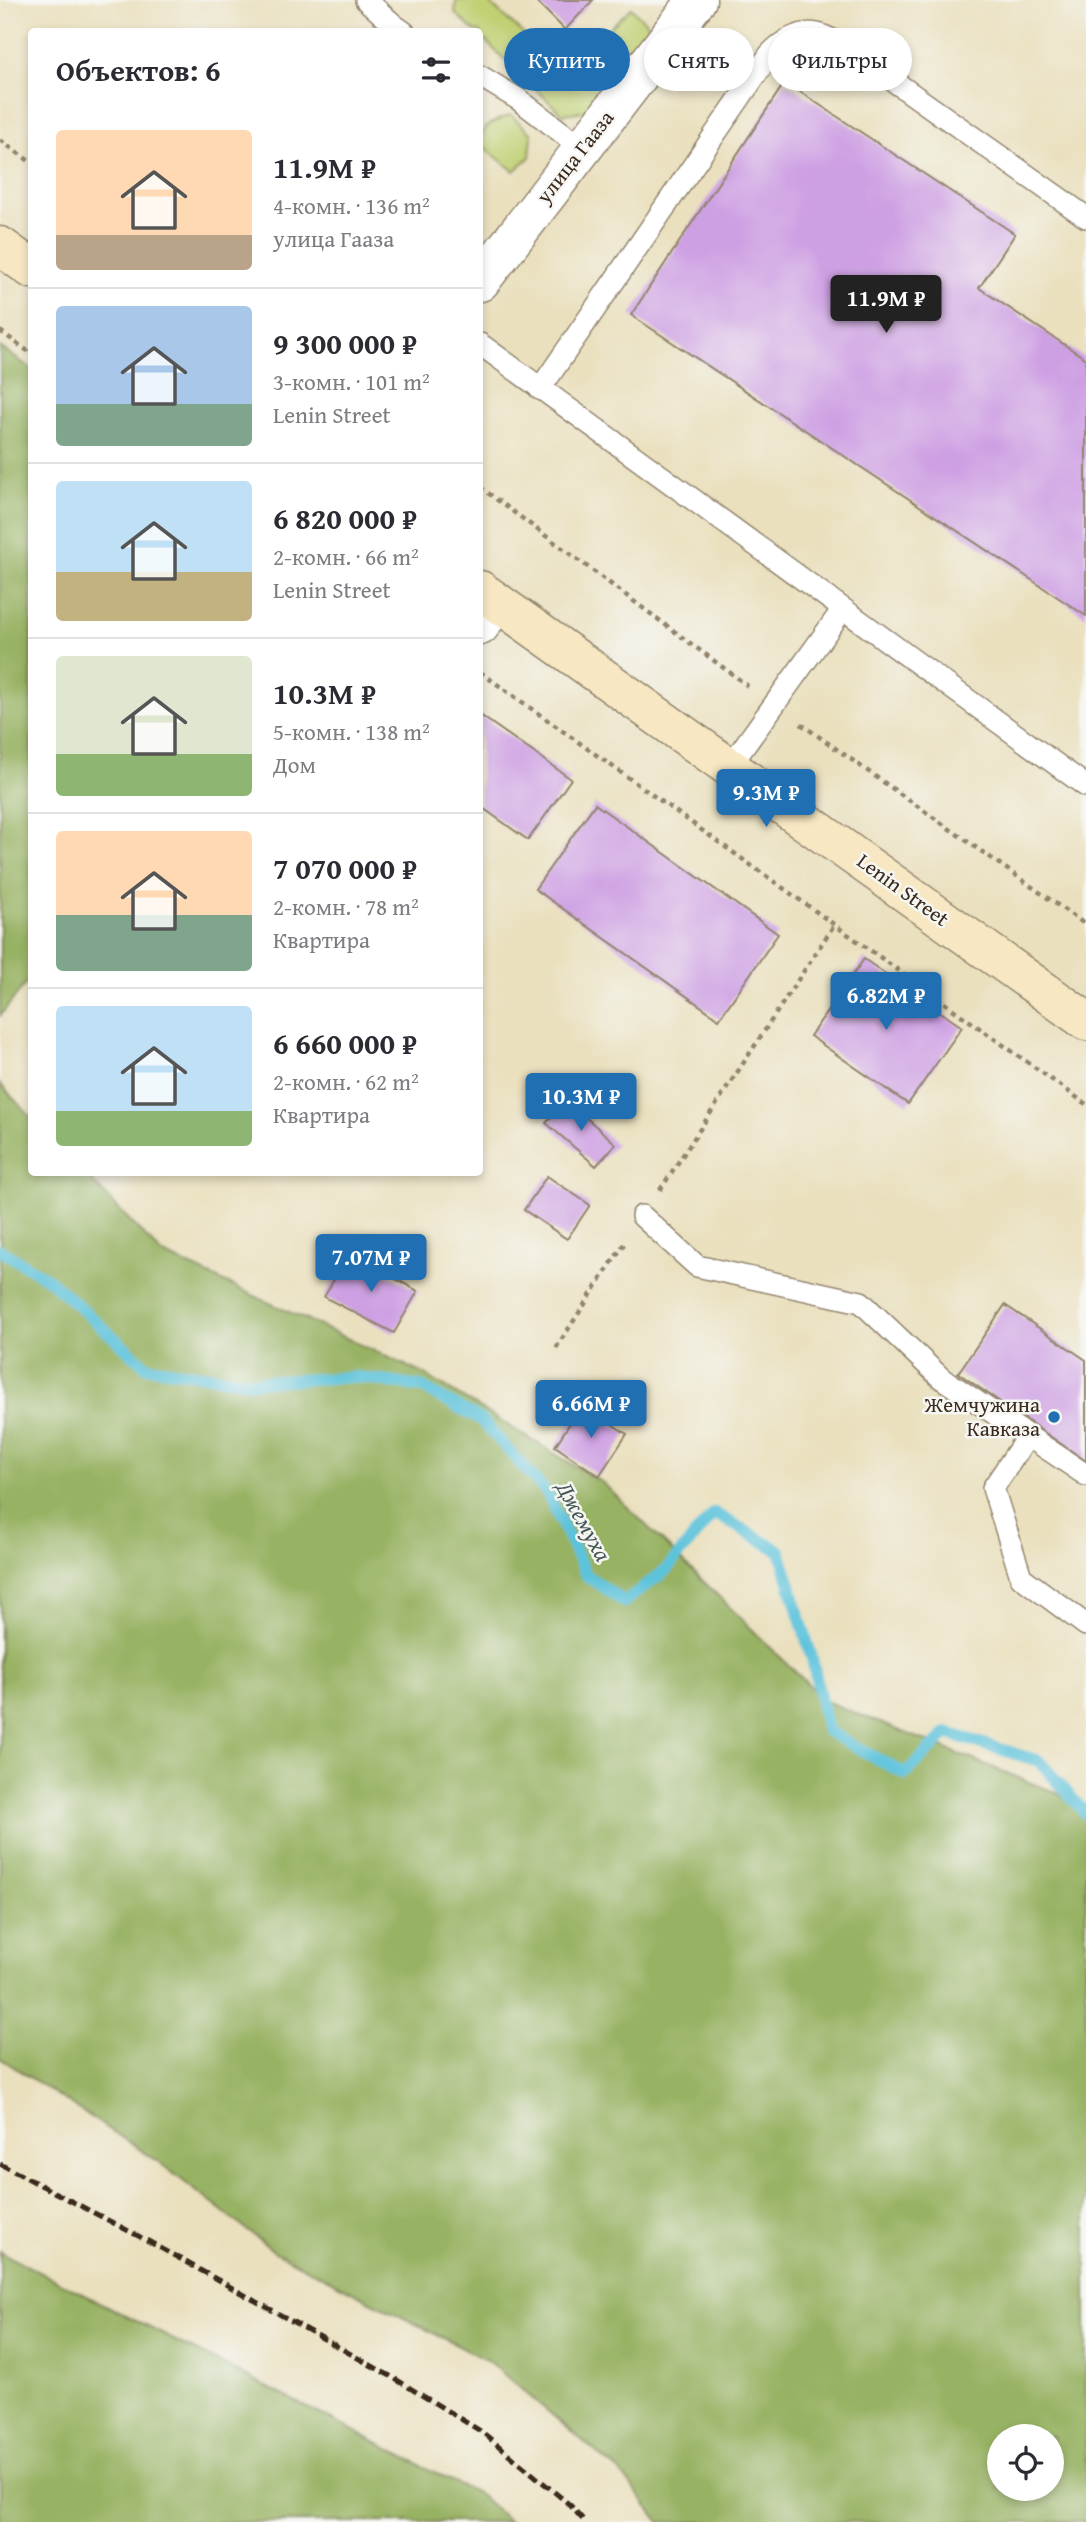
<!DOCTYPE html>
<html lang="ru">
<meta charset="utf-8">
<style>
:root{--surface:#fff;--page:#f7f7f7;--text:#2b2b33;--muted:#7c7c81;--line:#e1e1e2;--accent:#1f6fb2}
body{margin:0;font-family:"Gentium Book Plus",serif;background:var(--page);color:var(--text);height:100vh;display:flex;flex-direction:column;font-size:26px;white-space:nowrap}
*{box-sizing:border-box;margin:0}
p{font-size:23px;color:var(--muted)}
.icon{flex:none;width:38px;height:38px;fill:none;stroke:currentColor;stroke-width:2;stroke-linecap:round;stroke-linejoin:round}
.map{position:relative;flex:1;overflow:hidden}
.side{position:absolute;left:28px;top:28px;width:455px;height:1148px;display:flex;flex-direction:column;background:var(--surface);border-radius:7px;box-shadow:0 4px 10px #0003}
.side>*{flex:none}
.guide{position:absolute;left:504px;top:28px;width:476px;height:63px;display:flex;gap:14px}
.buttons{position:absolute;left:987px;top:2424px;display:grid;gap:14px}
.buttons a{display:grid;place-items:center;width:77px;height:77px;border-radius:50%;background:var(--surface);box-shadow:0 4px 10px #0003;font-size:35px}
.price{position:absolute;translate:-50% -60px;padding:0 16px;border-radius:7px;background:var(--accent);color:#fff;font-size:23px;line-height:46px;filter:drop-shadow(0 2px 4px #0008)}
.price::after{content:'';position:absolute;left:50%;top:42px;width:21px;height:16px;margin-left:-10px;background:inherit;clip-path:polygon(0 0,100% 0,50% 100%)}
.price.current{background:#222;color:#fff}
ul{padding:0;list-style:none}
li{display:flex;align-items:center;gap:21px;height:175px;padding:0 28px}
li+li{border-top:2px solid var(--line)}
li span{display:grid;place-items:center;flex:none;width:196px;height:140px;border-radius:7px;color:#555}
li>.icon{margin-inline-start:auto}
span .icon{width:84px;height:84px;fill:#fffc;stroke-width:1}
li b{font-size:30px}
h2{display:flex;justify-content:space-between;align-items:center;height:84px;padding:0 28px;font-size:30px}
.tag{padding:0 24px;border-radius:32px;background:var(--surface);box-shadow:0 4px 10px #0003;font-size:24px;line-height:63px}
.tag.current{background:var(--accent);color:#fff}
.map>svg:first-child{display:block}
.green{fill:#c0d072;stroke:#7e7d48;stroke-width:2}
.forest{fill:#98b264;stroke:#6a6e41;stroke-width:2;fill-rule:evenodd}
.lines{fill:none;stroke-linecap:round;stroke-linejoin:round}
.stream{stroke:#5dc3db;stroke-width:12}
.building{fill:#cd9fe3}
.service-casing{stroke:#92856e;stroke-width:24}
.minor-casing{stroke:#92856e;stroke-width:41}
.secondary-casing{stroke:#92856e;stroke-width:41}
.path{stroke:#92856e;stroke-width:4.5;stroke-dasharray:5 5;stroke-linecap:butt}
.service{stroke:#fff;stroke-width:21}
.minor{stroke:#fff;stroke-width:38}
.secondary{stroke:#f7e8c3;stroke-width:38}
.rail{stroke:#3b2a1e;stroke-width:5;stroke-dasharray:10 5;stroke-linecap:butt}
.poi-dot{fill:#1f6fb2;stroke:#f6f6f2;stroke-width:2.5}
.labels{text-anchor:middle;stroke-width:5;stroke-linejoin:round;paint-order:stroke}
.street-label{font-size:21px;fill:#3b2a1e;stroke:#f6f6f2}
.poi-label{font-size:21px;fill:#3b2a1e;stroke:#f6f6f2;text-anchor:end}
.water-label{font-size:23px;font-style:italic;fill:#455857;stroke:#f6f6f2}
</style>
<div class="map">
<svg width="1086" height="2522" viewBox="0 0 1086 2522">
<rect width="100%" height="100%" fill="#f6f6f2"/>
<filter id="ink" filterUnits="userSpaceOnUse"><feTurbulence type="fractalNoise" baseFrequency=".0143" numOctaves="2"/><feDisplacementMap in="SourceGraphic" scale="14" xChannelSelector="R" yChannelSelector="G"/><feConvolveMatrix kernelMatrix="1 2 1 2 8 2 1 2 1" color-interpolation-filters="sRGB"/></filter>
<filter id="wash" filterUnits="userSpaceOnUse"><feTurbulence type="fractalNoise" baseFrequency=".00686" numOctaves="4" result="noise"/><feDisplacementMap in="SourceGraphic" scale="28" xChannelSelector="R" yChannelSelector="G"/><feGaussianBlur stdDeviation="1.57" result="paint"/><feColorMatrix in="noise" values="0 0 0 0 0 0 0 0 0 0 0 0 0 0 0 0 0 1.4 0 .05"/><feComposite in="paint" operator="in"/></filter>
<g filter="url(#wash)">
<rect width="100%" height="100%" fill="#eae0be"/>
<!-- green -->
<g class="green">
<polygon points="456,0 486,0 564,71 631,8 655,31 586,111 562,114 480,36 480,32 474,31 455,13"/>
<path d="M511,115L532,134L530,157L514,171L480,144C480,126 496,120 511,115Z"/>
</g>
<!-- forest -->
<g class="forest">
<polygon points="0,347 32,369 31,977 0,1016"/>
<path d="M0,1084L31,1117L32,1172L84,1173L161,1253L420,1372L603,1483L825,1701L1057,1793L1086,1810V2522H660L621,2473L488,2361L275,2252L156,2160L0,2058ZM1052,2436V2488H999V2436Z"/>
<polygon points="0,2252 480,2495 509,2522 0,2522"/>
</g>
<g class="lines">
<!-- stream -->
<polyline class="stream" points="0,1250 49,1280 147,1367 251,1382 357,1377 421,1387 481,1420 547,1493 586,1575 624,1602 665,1571 714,1513 780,1551 812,1658 827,1731 905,1774 947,1733 1039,1761 1086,1814"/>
</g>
<g id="blocks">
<!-- building -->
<g class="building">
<polygon points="535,0 593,0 565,30"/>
<polygon points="785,82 1015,234 979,288 1086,359 1086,616 631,315"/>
<polygon points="480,715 571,779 528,840 480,806"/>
<polygon points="595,804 778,934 719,1019 535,889"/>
<polygon points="864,959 962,1027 908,1104 810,1036"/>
<polygon points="566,1100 616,1144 596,1166 546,1123"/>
<polygon points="547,1176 590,1205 567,1239 524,1210"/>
<polygon points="349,1254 418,1291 394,1333 324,1297"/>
<polygon points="1005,1305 1086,1360 1086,1461 958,1373"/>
<polygon points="582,1405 627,1434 599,1476 555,1446"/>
</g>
</g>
</g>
<g filter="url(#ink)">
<use href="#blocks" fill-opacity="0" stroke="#92856e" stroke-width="2"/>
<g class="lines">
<!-- service casing -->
<g class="service-casing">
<g id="service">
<polyline points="366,0 394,25 404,32"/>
<polyline points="480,76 518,99 582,148"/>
<polyline points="480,344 1086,786"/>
<path d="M540,389L770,54C781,42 800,30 817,34C826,36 836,42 844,46L1086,217"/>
<polyline points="730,766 843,609"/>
<polyline points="642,1216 697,1266 861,1302 940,1377 1086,1475"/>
<polyline points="1028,1436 993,1488 1021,1577 1086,1625"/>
</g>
</g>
<!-- minor casing -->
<g class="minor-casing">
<g id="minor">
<polyline points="480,282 697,0"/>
<polyline points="480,626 497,602"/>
</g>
</g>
<!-- secondary casing -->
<g class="secondary-casing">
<g id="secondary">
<polyline points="0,246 32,269"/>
<polyline points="480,590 1086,1021"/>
</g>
</g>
<!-- path -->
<g class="path">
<polyline points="0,140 32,163"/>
<polyline points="0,331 32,354"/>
<polyline points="480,487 748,686"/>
<polyline points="480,672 1086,1104"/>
<polyline points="801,724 1086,925"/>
<polyline points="660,1190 834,925"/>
<polyline points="556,1348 624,1244"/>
</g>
<!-- service -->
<use href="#service" class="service"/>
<!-- minor -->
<use href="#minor" class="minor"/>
<!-- secondary -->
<use href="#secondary" class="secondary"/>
<!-- rail -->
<polyline class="rail" points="0,2164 148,2241 392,2377 482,2432 570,2505 585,2522"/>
</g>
</g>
<!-- markers -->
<circle class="poi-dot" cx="1054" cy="1417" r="7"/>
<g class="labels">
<!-- street labels -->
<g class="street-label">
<text transform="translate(575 157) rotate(-52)" y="7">улица Гааза</text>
<text transform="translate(903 890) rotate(36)" y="7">Lenin Street</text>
</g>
<!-- poi labels -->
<g class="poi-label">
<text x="1040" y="1412">Жемчужина<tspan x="1040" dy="24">Кавказа</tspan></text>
</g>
<!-- water labels -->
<g class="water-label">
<text transform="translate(584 1521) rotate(61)" y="8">Джемуха</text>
</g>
</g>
</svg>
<div class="buttons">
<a><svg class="icon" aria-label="locate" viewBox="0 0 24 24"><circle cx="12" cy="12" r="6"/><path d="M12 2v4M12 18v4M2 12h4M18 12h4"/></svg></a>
</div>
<b class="price current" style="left:886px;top:335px">11.9M ₽</b>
<b class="price" style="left:766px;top:829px">9.3M ₽</b>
<b class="price" style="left:886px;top:1032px">6.82M ₽</b>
<b class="price" style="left:581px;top:1133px">10.3M ₽</b>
<b class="price" style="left:371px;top:1294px">7.07M ₽</b>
<b class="price" style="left:591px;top:1440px">6.66M ₽</b>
<div class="guide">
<a class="tag current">Купить</a>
<a class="tag">Снять</a>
<a class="tag">Фильтры</a>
</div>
<section class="side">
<h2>Объектов: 6<svg class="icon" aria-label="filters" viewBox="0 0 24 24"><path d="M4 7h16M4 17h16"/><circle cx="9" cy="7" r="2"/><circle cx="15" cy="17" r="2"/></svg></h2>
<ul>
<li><span style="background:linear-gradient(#ffd9b3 75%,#b9a48a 0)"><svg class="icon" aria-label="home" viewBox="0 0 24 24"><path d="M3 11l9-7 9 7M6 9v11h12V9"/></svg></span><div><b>11.9M ₽</b><p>4-комн. · 136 m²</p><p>улица Гааза</p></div></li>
<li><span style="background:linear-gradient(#a9c7e8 70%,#7fa58c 0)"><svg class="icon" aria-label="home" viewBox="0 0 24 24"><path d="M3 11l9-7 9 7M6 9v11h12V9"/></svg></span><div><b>9 300 000 ₽</b><p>3-комн. · 101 m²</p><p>Lenin Street</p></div></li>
<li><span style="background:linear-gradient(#bfe0f5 65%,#c2b280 0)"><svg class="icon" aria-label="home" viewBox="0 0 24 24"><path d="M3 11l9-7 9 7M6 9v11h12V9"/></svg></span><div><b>6 820 000 ₽</b><p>2-комн. · 66 m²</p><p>Lenin Street</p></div></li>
<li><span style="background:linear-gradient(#dfe7d0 70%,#8fb573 0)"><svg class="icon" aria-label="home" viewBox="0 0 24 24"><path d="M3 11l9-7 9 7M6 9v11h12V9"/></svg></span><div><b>10.3M ₽</b><p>5-комн. · 138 m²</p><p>Дом</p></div></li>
<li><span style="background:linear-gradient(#ffd9b3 60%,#7fa58c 0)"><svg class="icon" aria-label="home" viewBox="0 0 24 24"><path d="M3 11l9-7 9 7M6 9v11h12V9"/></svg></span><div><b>7 070 000 ₽</b><p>2-комн. · 78 m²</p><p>Квартира</p></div></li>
<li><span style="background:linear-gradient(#bfe0f5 75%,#8fb573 0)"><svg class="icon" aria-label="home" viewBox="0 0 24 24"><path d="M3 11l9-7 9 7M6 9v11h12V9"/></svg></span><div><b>6 660 000 ₽</b><p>2-комн. · 62 m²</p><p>Квартира</p></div></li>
</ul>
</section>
</div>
